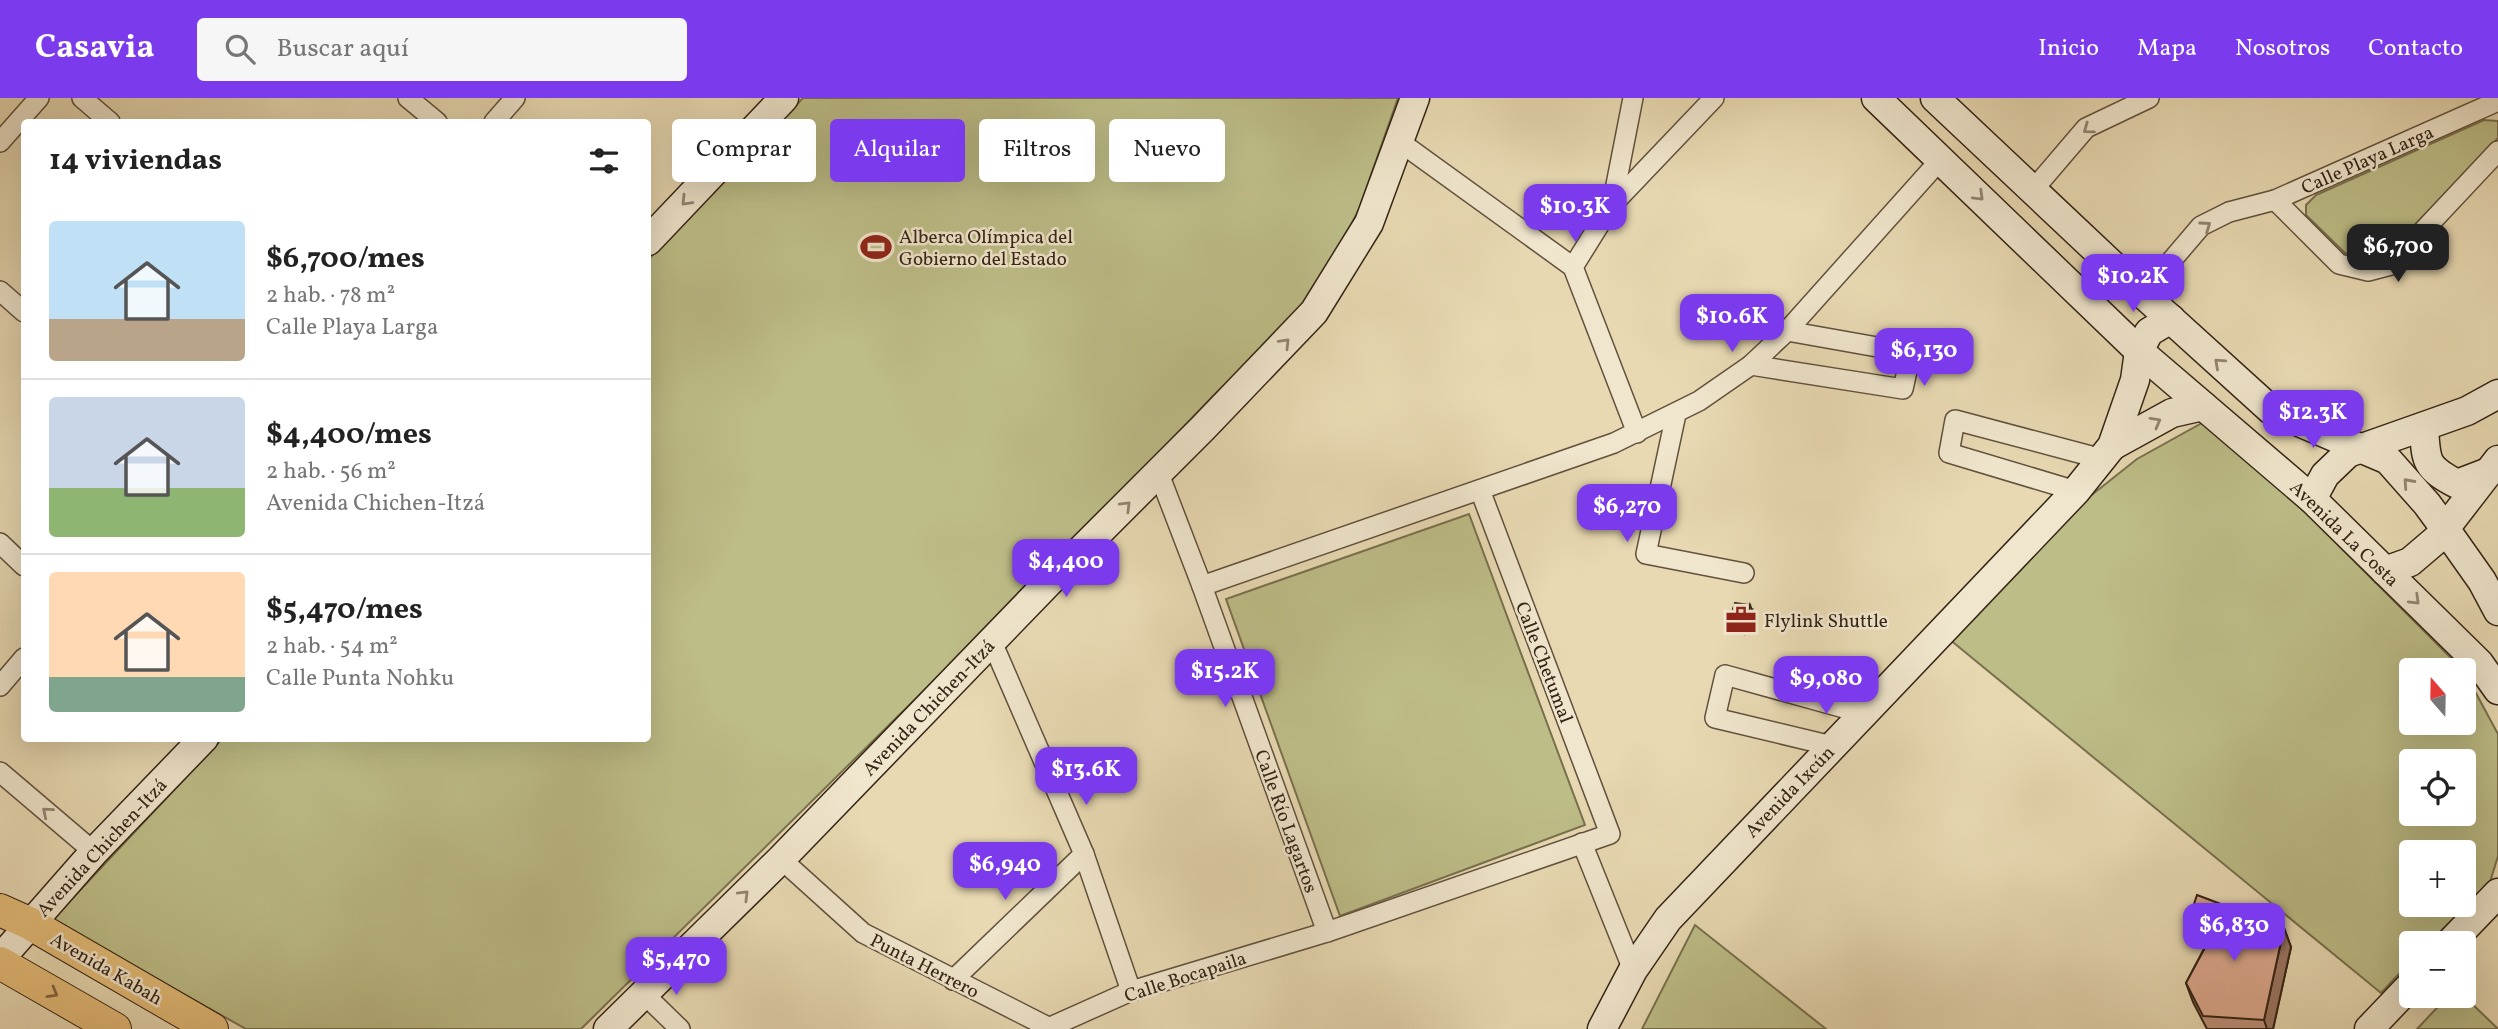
<!DOCTYPE html>
<html lang="es">
<meta charset="utf-8">
<style>
:root{--surface:#fff;--page:#f6f6f6;--text:#222;--muted:#767676;--line:#e0e0e0;--accent:#7c3aed}
body{margin:0;font-family:Vollkorn,serif;background:var(--page);color:var(--text);height:100vh;display:flex;flex-direction:column;font-size:26px;white-space:nowrap}
*{box-sizing:border-box;margin:0}
p{font-size:23px;color:var(--muted)}
.icon{flex:none;width:38px;height:38px;fill:none;stroke:currentColor;stroke-width:2;stroke-linecap:round;stroke-linejoin:round}
.map{position:relative;flex:1;overflow:hidden}
.sheet{position:absolute;left:21px;top:21px;width:630px;height:623px;display:flex;flex-direction:column;background:var(--surface);border-radius:7px;box-shadow:0 7px 28px #0002}
.sheet>*{flex:none}
.banner{position:absolute;left:672px;top:21px;width:665px;height:63px;display:flex;gap:14px}
.needle{width:46px;rotate:340deg}
.fabs{position:absolute;left:2399px;top:560px;display:grid;gap:14px}
.fabs a{display:grid;place-items:center;width:77px;height:77px;border-radius:7px;background:var(--surface);box-shadow:0 7px 28px #0002;font-size:35px}
.price{position:absolute;translate:-50% -60px;padding:0 16px;border-radius:14px;background:var(--accent);color:#fff;font-size:23px;line-height:46px;filter:drop-shadow(0 2px 4px #0008)}
.price::after{content:'';position:absolute;left:50%;top:42px;width:21px;height:16px;margin-left:-10px;background:inherit;clip-path:polygon(0 0,100% 0,50% 100%)}
.price.on{background:#222;color:#fff}
ul{padding:0;list-style:none}
li{display:flex;align-items:center;gap:21px;height:175px;padding:0 28px}
li+li{border-top:2px solid var(--line)}
li span{display:grid;place-items:center;flex:none;width:196px;height:140px;border-radius:7px;color:#555}
li>.icon{margin-inline-start:auto}
span .icon{width:84px;height:84px;fill:#fffc;stroke-width:1}
li b{font-size:30px}
h2{display:flex;justify-content:space-between;align-items:center;height:84px;padding:0 28px;font-size:30px}
.tag{padding:0 24px;border-radius:7px;background:var(--surface);box-shadow:0 7px 28px #0002;font-size:24px;line-height:63px}
.tag.on{background:var(--accent);color:#fff}
header{display:flex;align-items:center;gap:42px;box-sizing:border-box;height:98px;padding:0 35px;background:var(--accent);color:#fff}
header strong{font-size:33px}
nav{display:flex;gap:38px;margin-inline-start:auto;font-size:24px}
.search{width:490px;height:63px;background:var(--page);display:flex;align-items:center;gap:18px;box-sizing:border-box;padding:0 24px;border-radius:7px;color:var(--muted);font-size:26px}
.map>svg:first-child{display:block}
.green{fill:#bdbd87;stroke:#78704e;stroke-width:2;fill-rule:evenodd}
.lines{fill:none;stroke-linecap:round;stroke-linejoin:round}
.street-casing{stroke:#61513d;stroke-width:22}
.secondary-casing{stroke:#342416;stroke-width:31}
.primary-casing{stroke:#342416;stroke-width:34}
.street{stroke:#f0e6cd;stroke-width:19}
.secondary{stroke:#f0e6cd;stroke-width:28}
.primary{stroke:#e4bc79;stroke-width:32}
.wall{fill:#be927b;stroke:#342416;stroke-width:2}
.shaded-wall{fill:#9b7764;stroke:#342416;stroke-width:2}
.building{fill:#ddaa8f;stroke:#342416;stroke-width:2}
.oneway{stroke:#928572}
.oneway2{stroke:#836843}
.labels{text-anchor:middle;stroke-width:5;stroke-linejoin:round;paint-order:stroke}
.street-label{font-size:19px;fill:#342416;stroke:#f0e6cd}
.poi-label{font-size:19px;fill:#342416;stroke:#f0e6cd;text-anchor:start}
</style>
<header>
<strong>Casavia</strong>
<div class="search"><svg class="icon" aria-label="search" viewBox="0 0 24 24"><circle cx="10" cy="10" r="6"/><path d="M15 15l6 6"/></svg>Buscar aquí</div>
<nav><a>Inicio</a><a>Mapa</a><a>Nosotros</a><a>Contacto</a></nav>
</header>
<div class="map">
<svg width="2498" height="931" viewBox="0 0 2498 931">
<rect width="100%" height="100%" fill="#e8d9b2"/>
<filter id="stains"><feTurbulence type="fractalNoise" baseFrequency=".00286" numOctaves="4"/><feColorMatrix values="0 0 0 0 .2 0 0 0 0 .09 0 0 0 0 .02 0 0 0 .5 -.17"/></filter>
<radialGradient id="worn" r=".72"><stop offset=".6" stop-color="#630" stop-opacity="0"/><stop offset="1" stop-color="#630" stop-opacity=".3"/></radialGradient>
<!-- green -->
<g class="green">
<polygon points="803,0 1398,0 1359,111 1340,149 1305,207 1213,298 1041,477 581,931 246,931 52,822 222,641 648,640 648,162"/>
<polygon points="2484,22 2498,23 2498,40 2386,157 2371,163 2345,155 2306,117 2306,107 2316,97"/>
<path d="M2211,320L2463,572H2412V625H2464V573L2498,636V758L2490,784L2429,845H2412L2411,863L2381,895L1949,541L2074,411L2137,361ZM2412,663H2464V716H2412ZM2412,754H2464V807H2412Z"/>
<polygon points="1469,416 1585,727 1340,818 1226,501"/>
<polygon points="1695,827 1826,931 1642,931"/>
<polygon points="2448,898 2464,898 2498,931 2417,931"/>
</g>
<g class="lines">
<!-- street casing -->
<g class="street-casing">
<g id="street">
<polyline points="82,0 110,24"/>
<polyline points="408,0 437,24"/>
<polyline points="494,24 515,0"/>
<polyline points="0,44 39,0"/>
<polyline points="1400,44 1573,169 1637,335"/>
<polyline points="2033,92 2086,30 2149,0"/>
<polyline points="2275,102 2339,166 2368,173 2391,167 2498,53"/>
<polyline points="1612,107 1633,0"/>
<polyline points="1573,169 1611,108 1714,0"/>
<polyline points="0,193 24,214"/>
<polyline points="2143,196 2201,128 2229,114 2275,102 2498,3"/>
<polyline points="1751,267 1903,291 1911,255 1787,233"/>
<polyline points="1676,316 1646,456 1744,475"/>
<polyline points="1159,376 1202,488 1327,834"/>
<polyline points="2076,393 1949,355 1955,322 2102,361"/>
<polyline points="0,445 24,468"/>
<polyline points="1202,488 1614,345 1699,303 1751,267 1787,233 1941,61"/>
<polyline points="992,544 1084,756 1131,893"/>
<polyline points="0,588 24,560"/>
<polyline points="1832,648 1715,620 1725,577 1862,615"/>
<polyline points="0,674 94,754"/>
<polyline points="1582,745 1633,872"/>
<polyline points="781,761 863,835 1048,929"/>
<polyline points="953,882 1084,756"/>
<polyline points="644,896 680,931"/>
<polyline points="1046,931 1131,893 1327,834 1610,736 1480,392"/>
</g>
</g>
<!-- secondary casing -->
<g class="secondary-casing">
<g id="secondary">
<polyline points="1876,0 2139,253 2312,401 2479,565 2498,592"/>
<polyline points="1935,0 2143,196 2271,312 2388,362 2427,406 2446,432 2482,483 2498,513"/>
<polyline points="648,143 784,0"/>
<path d="M2424,329C2426,364 2425,369 2457,386L2491,373"/>
<polyline points="2112,348 2172,315 2203,308"/>
<polyline points="2312,401 2325,377 2348,355 2467,313 2498,296"/>
<polyline points="2385,473 2410,464 2437,441 2498,362"/>
<polyline points="2450,845 2498,795"/>
<polyline points="0,861 94,754 204,640"/>
<polyline points="608,931 781,761 1048,485 1203,330 1314,214 1369,125 1415,0"/>
<polyline points="1602,931 1633,872 1668,821 2076,393 2112,348 2135,282 2139,253 2149,234 2171,221"/>
<polyline points="2369,931 2412,886"/>
</g>
</g>
<!-- primary casing -->
<g class="primary-casing">
<g id="primary">
<polyline points="0,812 29,825 212,931"/>
<polyline points="0,865 115,931"/>
</g>
</g>
<!-- street -->
<use href="#street" class="street"/>
<!-- secondary -->
<use href="#secondary" class="secondary"/>
<!-- primary -->
<use href="#primary" class="primary"/>
</g>
<!-- wall -->
<g class="wall">
<polygon points="1752,512 1745,534 1730,531 1728,526"/>
<polygon points="2189,821 2284,830 2291,849 2273,931 2207,931 2193,904 2186,885 2207,845 2196,840"/>
</g>
<!-- shaded-wall -->
<g class="shaded-wall">
<polygon points="1750,507 1752,512 1745,534 1744,529"/>
<polygon points="2284,830 2291,849 2273,931 2267,931 2264,922"/>
</g>
<!-- building -->
<g class="building">
<polygon points="1735,505 1750,507 1744,529 1728,526"/>
<polygon points="2197,797 2284,830 2264,922 2203,918 2186,885 2215,831 2189,821"/>
</g>
<!-- one-way arrows -->
<defs><path id="oneway-chevron" d="M-2-3.5L2.5 0L-2 3.5" fill="none" stroke-width="1.6" stroke-linecap="round" stroke-linejoin="round" transform="scale(1.75)"/></defs>
<g class="oneway">
<use href="#oneway-chevron" transform="translate(2088 31) rotate(144)"/>
<use href="#oneway-chevron" transform="translate(1979 98) rotate(44)"/>
<use href="#oneway-chevron" transform="translate(686 103) rotate(134)"/>
<use href="#oneway-chevron" transform="translate(2206 128) rotate(-35)"/>
<use href="#oneway-chevron" transform="translate(1285 245) rotate(-46)"/>
<use href="#oneway-chevron" transform="translate(2219 265) rotate(-138)"/>
<use href="#oneway-chevron" transform="translate(2156 324) rotate(-29)"/>
<use href="#oneway-chevron" transform="translate(2408 385) rotate(-132)"/>
<use href="#oneway-chevron" transform="translate(1126 408) rotate(-45)"/>
<use href="#oneway-chevron" transform="translate(2415 502) rotate(44)"/>
<use href="#oneway-chevron" transform="translate(47 714) rotate(-140)"/>
<use href="#oneway-chevron" transform="translate(744 797) rotate(-45)"/>
</g>
<use class="oneway2" href="#oneway-chevron" transform="translate(53 895) rotate(30)"/>
<!-- icons -->
<defs>
<g id="stadium-bare" transform="scale(2.415)"><path d="M0-5a6.5 5 0 1 0 0 10a6.5 5 0 1 0 0-10ZM-3.5-1.8h7v3.6h-7Z" fill="#8f2418" stroke="#f0e6cd" stroke-width="2.5" paint-order="stroke"/></g>
<g id="office-bare" transform="scale(2.415)"><path d="M-6-3h4V-5.5h4V-3h4V5H-6ZM-1-4.5V-3h2v-1.5ZM-6 0V1H6V0Z" fill="#8f2418" stroke="#f0e6cd" stroke-width="2.5" paint-order="stroke"/></g>
</defs>
<g fill-rule="evenodd">
<use href="#stadium-bare" x="876" y="149"/>
<use href="#office-bare" x="1741" y="522"/>
</g>
<g class="labels">
<!-- street labels -->
<g class="street-label">
<text transform="translate(2367 61) rotate(-24)" y="7">Calle Playa Larga</text>
<text transform="translate(2345 435) rotate(44)" y="7">Avenida La Costa</text>
<text transform="translate(1545 564) rotate(69)" y="7">Calle Chetumal</text>
<text transform="translate(928 609) rotate(-46)" y="7">Avenida Chichen-Itzá</text>
<text transform="translate(1789 693) rotate(-46)" y="7">Avenida Ixcún</text>
<text transform="translate(1287 723) rotate(70)" y="7">Calle Río Lagartos</text>
<text transform="translate(101 749) rotate(-47)" y="7">Avenida Chichen-Itzá</text>
<text transform="translate(925 867) rotate(27)" y="7">Punta Herrero</text>
<text transform="translate(107 870) rotate(30)" y="7">Avenida Kabah</text>
<text transform="translate(1185 878) rotate(-18)" y="7">Calle Bocapaila</text>
</g>
<!-- poi labels -->
<g class="poi-label">
<text x="899" y="145">Alberca Olímpica del<tspan x="899" dy="22">Gobierno del Estado</tspan></text>
<text x="1764" y="529">Flylink Shuttle</text>
</g>
</g>
<rect width="100%" height="100%" filter="url(#stains)"/>
<rect width="100%" height="100%" fill="url(#worn)"/>
</svg>
<div class="fabs">
<a><svg class="needle" viewBox="-14 -14 28 28"><path d="M0-13l5 13h-10z" fill="#e53935"/><path d="M0 13l5-13h-10z" fill="#767676"/></svg></a>
<a><svg class="icon" aria-label="locate" viewBox="0 0 24 24"><circle cx="12" cy="12" r="6"/><path d="M12 2v4M12 18v4M2 12h4M18 12h4"/></svg></a>
<a>+</a>
<a>−</a>
</div>
<b class="price" style="left:1575px;top:146px">$10.3K</b>
<b class="price on" style="left:2398px;top:186px">$6,700</b>
<b class="price" style="left:2133px;top:216px">$10.2K</b>
<b class="price" style="left:1732px;top:256px">$10.6K</b>
<b class="price" style="left:1924px;top:290px">$6,130</b>
<b class="price" style="left:2313px;top:352px">$12.3K</b>
<b class="price" style="left:1627px;top:446px">$6,270</b>
<b class="price" style="left:1066px;top:501px">$4,400</b>
<b class="price" style="left:1225px;top:611px">$15.2K</b>
<b class="price" style="left:1826px;top:618px">$9,080</b>
<b class="price" style="left:1086px;top:709px">$13.6K</b>
<b class="price" style="left:1005px;top:804px">$6,940</b>
<b class="price" style="left:2234px;top:865px">$6,830</b>
<b class="price" style="left:676px;top:899px">$5,470</b>
<div class="banner">
<a class="tag">Comprar</a>
<a class="tag on">Alquilar</a>
<a class="tag">Filtros</a>
<a class="tag">Nuevo</a>
</div>
<section class="sheet">
<h2>14 viviendas<svg class="icon" aria-label="filters" viewBox="0 0 24 24"><path d="M4 7h16M4 17h16"/><circle cx="9" cy="7" r="2"/><circle cx="15" cy="17" r="2"/></svg></h2>
<ul>
<li><span style="background:linear-gradient(#bfe0f5 70%,#b9a48a 0)"><svg class="icon" aria-label="home" viewBox="0 0 24 24"><path d="M3 11l9-7 9 7M6 9v11h12V9"/></svg></span><div><b>$6,700/mes</b><p>2 hab. · 78 m²</p><p>Calle Playa Larga</p></div></li>
<li><span style="background:linear-gradient(#c9d6e8 65%,#8fb573 0)"><svg class="icon" aria-label="home" viewBox="0 0 24 24"><path d="M3 11l9-7 9 7M6 9v11h12V9"/></svg></span><div><b>$4,400/mes</b><p>2 hab. · 56 m²</p><p>Avenida Chichen-Itzá</p></div></li>
<li><span style="background:linear-gradient(#ffd9b3 75%,#7fa58c 0)"><svg class="icon" aria-label="home" viewBox="0 0 24 24"><path d="M3 11l9-7 9 7M6 9v11h12V9"/></svg></span><div><b>$5,470/mes</b><p>2 hab. · 54 m²</p><p>Calle Punta Nohku</p></div></li>
</ul>
</section>
</div>
